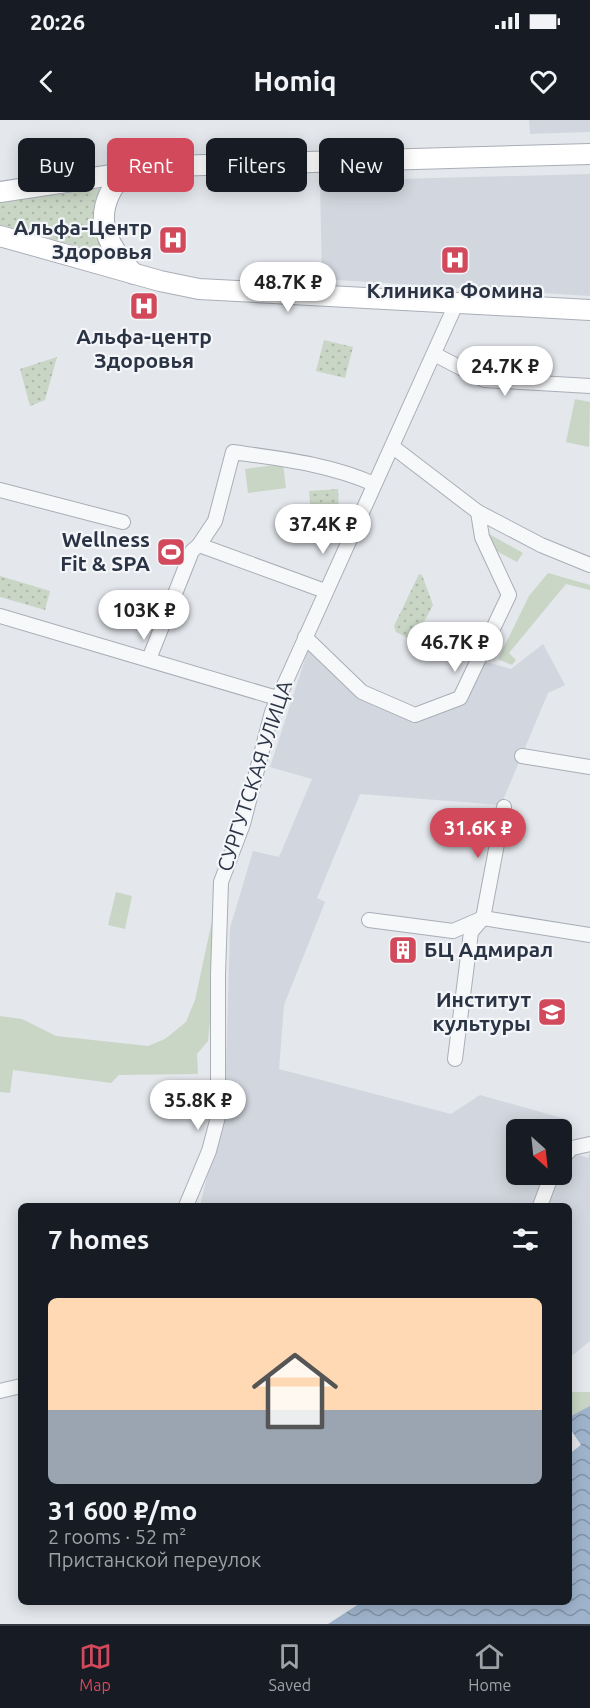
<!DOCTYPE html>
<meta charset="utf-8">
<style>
:root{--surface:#171b24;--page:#20242c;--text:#f1f3f6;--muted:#9ea1a6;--line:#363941;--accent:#d1495b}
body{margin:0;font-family:Ubuntu,sans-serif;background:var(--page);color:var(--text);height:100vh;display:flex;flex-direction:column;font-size:22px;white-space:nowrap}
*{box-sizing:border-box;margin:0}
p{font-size:20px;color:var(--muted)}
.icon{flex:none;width:33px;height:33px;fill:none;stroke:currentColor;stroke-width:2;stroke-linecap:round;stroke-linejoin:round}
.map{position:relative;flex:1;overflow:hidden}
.side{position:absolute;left:18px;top:1083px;width:554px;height:402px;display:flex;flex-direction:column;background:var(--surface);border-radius:9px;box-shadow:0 3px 15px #0003}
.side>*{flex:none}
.hud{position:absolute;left:18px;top:18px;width:555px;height:54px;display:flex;gap:12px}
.needle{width:39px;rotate:153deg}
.buttons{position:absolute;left:506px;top:999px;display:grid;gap:12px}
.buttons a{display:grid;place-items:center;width:66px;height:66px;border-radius:9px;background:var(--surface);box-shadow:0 3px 15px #0003;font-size:30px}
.price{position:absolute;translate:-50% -51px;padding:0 14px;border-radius:21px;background:#fff;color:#222;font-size:20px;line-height:39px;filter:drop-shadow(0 2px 3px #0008)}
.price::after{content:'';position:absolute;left:50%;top:36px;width:18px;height:14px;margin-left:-9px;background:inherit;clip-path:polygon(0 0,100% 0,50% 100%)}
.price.current{background:var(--accent);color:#fff}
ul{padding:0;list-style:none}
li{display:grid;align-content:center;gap:12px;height:318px;padding:0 30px}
li span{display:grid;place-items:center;height:186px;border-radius:9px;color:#555}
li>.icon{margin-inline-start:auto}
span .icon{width:108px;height:108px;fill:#fffc;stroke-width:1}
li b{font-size:26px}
h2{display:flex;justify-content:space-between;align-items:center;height:72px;padding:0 30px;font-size:26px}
.chip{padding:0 21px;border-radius:9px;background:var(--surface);box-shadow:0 3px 15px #0003;font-size:21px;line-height:54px}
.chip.current{background:var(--accent);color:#fff}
.status{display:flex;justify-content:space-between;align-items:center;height:42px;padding:0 30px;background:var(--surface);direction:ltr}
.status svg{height:16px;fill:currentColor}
header{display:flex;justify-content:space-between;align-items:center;height:78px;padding:0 30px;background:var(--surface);font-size:27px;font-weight:700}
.tabs{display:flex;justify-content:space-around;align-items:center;height:84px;border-top:2px solid var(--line);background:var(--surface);font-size:16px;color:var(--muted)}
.tabs a{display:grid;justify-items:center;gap:3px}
.tabs .current{color:var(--accent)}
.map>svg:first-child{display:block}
.built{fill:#d2d6de}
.grass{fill:#c9d6c5}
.park{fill:url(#park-dots)}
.water{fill:url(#water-waves)}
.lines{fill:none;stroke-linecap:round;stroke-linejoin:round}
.minor-casing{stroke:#a9aeb7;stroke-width:16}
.secondary-casing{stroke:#a9aeb7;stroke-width:22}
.minor{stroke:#f7f8fa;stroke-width:14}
.secondary{stroke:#fff;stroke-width:20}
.labels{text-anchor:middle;stroke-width:4.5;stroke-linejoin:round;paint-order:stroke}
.poi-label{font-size:21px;font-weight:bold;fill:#2b3445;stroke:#f4f6f9;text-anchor:end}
.street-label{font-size:21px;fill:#2b3445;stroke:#f4f6f9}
</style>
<div class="status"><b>20:26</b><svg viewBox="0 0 49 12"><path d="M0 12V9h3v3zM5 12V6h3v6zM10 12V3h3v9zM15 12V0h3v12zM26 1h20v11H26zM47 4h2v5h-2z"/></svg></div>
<header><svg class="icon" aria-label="back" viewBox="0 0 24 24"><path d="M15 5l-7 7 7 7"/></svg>Homiq<svg class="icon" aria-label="heart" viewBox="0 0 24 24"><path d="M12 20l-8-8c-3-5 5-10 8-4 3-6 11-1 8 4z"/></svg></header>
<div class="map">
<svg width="590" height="1504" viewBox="0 0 590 1504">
<defs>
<pattern id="park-dots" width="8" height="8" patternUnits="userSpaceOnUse" patternTransform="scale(1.5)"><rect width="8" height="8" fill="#c9d6c5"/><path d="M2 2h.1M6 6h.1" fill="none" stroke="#adb8ab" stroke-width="1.8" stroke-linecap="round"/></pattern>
<pattern id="water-waves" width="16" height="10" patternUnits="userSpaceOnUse" patternTransform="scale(1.5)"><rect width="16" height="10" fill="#9fb4cc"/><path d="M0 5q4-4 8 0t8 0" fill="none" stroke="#8293a7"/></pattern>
</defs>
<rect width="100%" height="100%" fill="#e4e7ec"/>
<!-- built -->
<g class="built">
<polygon points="529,0 590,0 590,12 530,14"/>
<polygon points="590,54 590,176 322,159 320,61"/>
<polygon points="310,524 362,572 415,595 460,578 479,540 511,549 543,524 565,565 548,573 501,685 360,674 317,778 325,782 284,885 279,949 451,994 480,975 569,1000 561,1022 561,1010 516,1010 516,1054 561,1054 561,1029 588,1038 590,1032 590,1221 569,1238 568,1086 200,1086 225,982 230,808 253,731 279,737 312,659 270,647"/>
</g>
<!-- grass -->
<g class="grass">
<polygon points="575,279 590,282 589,327 566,322"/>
<polygon points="283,344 286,368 248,373 245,349"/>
<polygon points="489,414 523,433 517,442 491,428 487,418"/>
<polygon points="548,453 590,465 590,470 566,464 509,533 516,540 512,545 498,539 529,476"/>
<polygon points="116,772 132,776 125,809 108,805"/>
<polygon points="212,801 214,861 208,921 197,934 198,954 119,955 111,963 13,950 10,973 0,972 0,896 22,899 56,916 148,926 165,919 186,902 195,880"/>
<polygon points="569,1272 590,1272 590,1299 570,1311"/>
</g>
<!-- park -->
<g class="park">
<polygon points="105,68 114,136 0,105 0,82"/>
<polygon points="324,220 353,227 345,258 316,251"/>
<polygon points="57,237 45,280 30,286 20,249"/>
<polygon points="338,369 339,391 311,393 309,371"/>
<polygon points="419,454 422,455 433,485 416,517 411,520 396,512 394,506"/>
<polygon points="0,456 50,471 45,490 0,477"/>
</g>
<!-- water -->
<polygon class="water" points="590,1286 590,1504 328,1504 362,1482 568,1482 569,1334 581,1325 569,1307 569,1297"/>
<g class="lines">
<!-- minor casing -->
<g class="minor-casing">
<g id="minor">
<polyline points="434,234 484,260 590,266"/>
<polyline points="393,327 478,392 541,425 590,445"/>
<polyline points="0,370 123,402"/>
<path d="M199,425L215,401L233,332C282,339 329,344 374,364"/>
<polyline points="0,496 277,578"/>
<polyline points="305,517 362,572 415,595 460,578 509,475 482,417 478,392"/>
<polyline points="149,539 192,431 199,425 325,471"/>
<polyline points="522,636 590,647"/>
<polyline points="369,800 453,811 483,798 590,815"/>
<polyline points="455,939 471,812 483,798 504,687"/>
<polyline points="561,1039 572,1028 590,1024"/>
<polyline points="186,1086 209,1031 218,997 218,855 221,762 243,704 272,592 456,184"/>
<polyline points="540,1086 552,1054"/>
<polyline points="0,1271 21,1266"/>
</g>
</g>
<!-- secondary casing -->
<g class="secondary-casing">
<g id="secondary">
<path d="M125,52C91,89 101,120 134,154"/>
<polyline points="0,72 171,46 590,34"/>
<polyline points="0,116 160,161 199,169 590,190"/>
</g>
</g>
<!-- minor -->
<use href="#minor" class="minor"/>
<!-- secondary -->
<use href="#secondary" class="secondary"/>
</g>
<!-- icons -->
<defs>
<g id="hospital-square" transform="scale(1.5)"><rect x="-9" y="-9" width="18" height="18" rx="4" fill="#d1495b" stroke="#f4f6f9"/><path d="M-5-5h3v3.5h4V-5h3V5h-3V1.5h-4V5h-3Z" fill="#fff"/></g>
<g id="stadium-square" transform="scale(1.5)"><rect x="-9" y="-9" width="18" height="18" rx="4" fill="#d1495b" stroke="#f4f6f9"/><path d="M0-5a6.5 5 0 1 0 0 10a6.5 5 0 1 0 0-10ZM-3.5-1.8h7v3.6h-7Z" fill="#fff"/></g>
<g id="building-square" transform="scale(1.5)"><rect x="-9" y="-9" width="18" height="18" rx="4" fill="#d1495b" stroke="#f4f6f9"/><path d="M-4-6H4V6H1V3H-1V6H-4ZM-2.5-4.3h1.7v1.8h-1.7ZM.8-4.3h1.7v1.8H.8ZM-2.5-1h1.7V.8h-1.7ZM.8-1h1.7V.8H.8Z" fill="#fff"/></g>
<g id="university-square" transform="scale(1.5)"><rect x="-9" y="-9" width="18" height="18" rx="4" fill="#d1495b" stroke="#f4f6f9"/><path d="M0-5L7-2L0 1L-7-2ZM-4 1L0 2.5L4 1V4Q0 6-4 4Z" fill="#fff"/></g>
</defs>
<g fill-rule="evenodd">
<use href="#hospital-square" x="173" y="120"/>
<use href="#hospital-square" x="455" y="140"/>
<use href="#hospital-square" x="144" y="186"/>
<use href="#stadium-square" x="171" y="432"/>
<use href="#building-square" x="403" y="830"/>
<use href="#university-square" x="552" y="892"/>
</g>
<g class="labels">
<!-- poi labels -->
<g class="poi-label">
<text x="152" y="115">Альфа-Центр<tspan x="152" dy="24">Здоровья</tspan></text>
<text x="455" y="178" text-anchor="middle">Клиника Фомина</text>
<text x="144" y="224" text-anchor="middle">Альфа-центр<tspan x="144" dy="24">Здоровья</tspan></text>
<text x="150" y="427">Wellness<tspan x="150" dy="24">Fit &amp; SPA</tspan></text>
<text x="424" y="837" text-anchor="start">БЦ Адмирал</text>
<text x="531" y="887">Институт<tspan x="531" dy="24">культуры</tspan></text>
</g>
<!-- street labels -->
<g class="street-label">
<text transform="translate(255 656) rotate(-72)" y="7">СУРГУТСКАЯ УЛИЦА</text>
</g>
</g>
</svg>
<div class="buttons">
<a><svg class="needle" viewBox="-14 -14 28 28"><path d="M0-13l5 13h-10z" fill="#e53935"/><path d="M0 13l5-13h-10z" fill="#9ea1a6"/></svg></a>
</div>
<b class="price" style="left:288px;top:193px">48.7K ₽</b>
<b class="price" style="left:505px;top:277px">24.7K ₽</b>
<b class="price" style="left:323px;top:435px">37.4K ₽</b>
<b class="price" style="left:144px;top:521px">103K ₽</b>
<b class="price" style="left:455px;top:553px">46.7K ₽</b>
<b class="price current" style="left:478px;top:739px">31.6K ₽</b>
<b class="price" style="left:198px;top:1011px">35.8K ₽</b>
<div class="hud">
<a class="chip">Buy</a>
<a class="chip current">Rent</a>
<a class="chip">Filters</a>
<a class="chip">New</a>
</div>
<section class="side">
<h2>7 homes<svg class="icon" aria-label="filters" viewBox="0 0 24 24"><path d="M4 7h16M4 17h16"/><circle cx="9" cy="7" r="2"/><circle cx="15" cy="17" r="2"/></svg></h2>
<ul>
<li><span style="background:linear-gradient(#ffd9b3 60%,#9aa5b1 0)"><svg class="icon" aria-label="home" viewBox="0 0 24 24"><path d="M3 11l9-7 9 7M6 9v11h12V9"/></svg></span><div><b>31 600 ₽/mo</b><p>2 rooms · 52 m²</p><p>Пристанской переулок</p></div></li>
</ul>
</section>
</div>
<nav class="tabs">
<a class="current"><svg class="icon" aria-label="map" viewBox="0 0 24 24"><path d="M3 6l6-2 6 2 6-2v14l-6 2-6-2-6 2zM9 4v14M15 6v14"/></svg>Map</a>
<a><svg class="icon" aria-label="saved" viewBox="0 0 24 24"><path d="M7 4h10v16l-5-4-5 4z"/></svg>Saved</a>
<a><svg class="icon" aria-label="home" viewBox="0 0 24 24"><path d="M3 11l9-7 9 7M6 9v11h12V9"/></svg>Home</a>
</nav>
